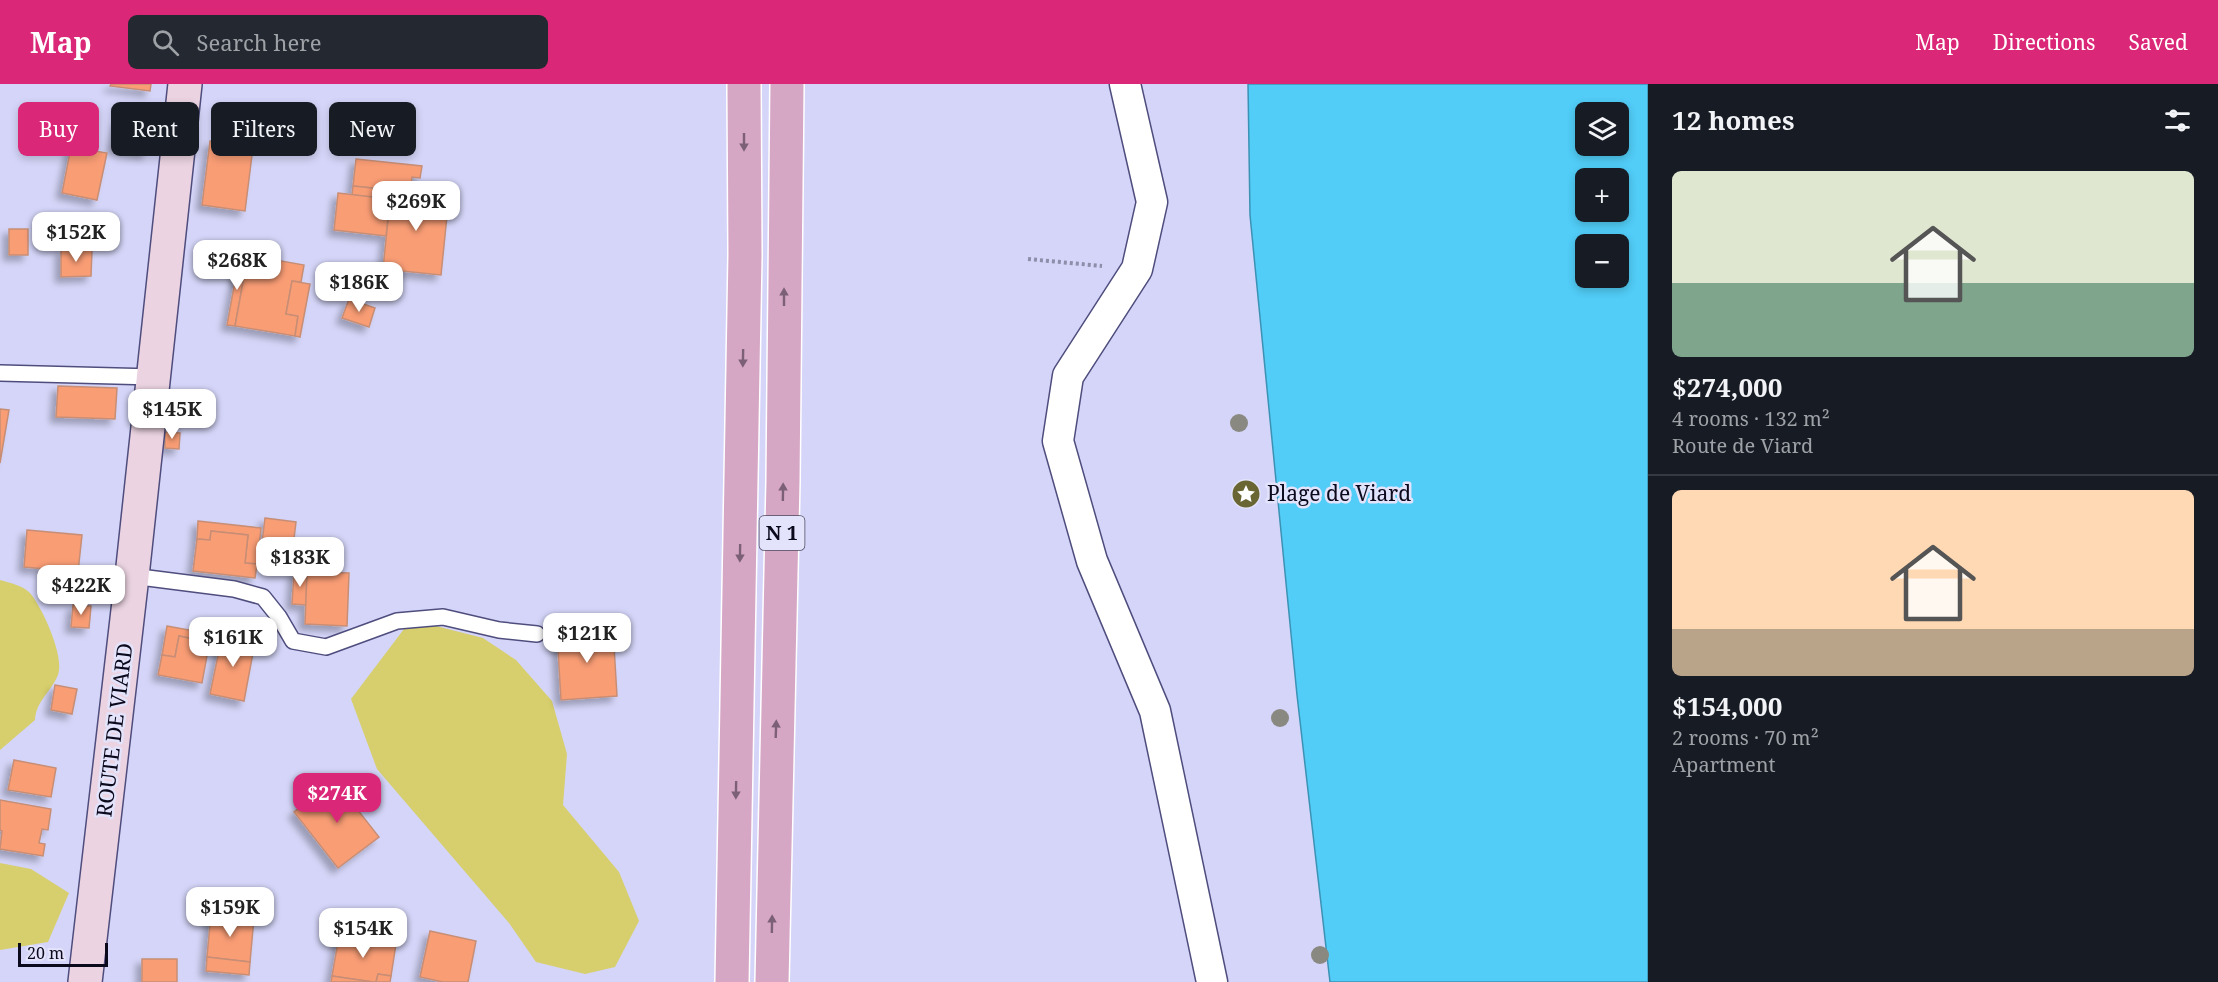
<!DOCTYPE html>
<meta charset="utf-8">
<style>
:root{--surface:#171b24;--page:#242831;--text:#f1f3f6;--muted:#9ea1a6;--line:#363941;--accent:#db2777}
body{margin:0;font-family:"Noto Serif",serif;background:var(--page);color:var(--text);height:100vh;display:flex;flex-direction:column;font-size:22px;white-space:nowrap}
*{box-sizing:border-box;margin:0}
p{font-size:20px;color:var(--muted)}
.icon{flex:none;width:33px;height:33px;fill:none;stroke:currentColor;stroke-width:2;stroke-linecap:round;stroke-linejoin:round}
.map{position:relative;flex:1;overflow:hidden}
.drawer{display:flex;flex-direction:column;background:var(--surface);width:570px}
.drawer>*{flex:none}
.banner{position:absolute;left:18px;top:18px;width:570px;height:54px;display:flex;gap:12px}
.controls{position:absolute;left:1575px;top:18px;display:grid;gap:12px}
.controls a{display:grid;place-items:center;width:54px;height:54px;border-radius:9px;background:var(--surface);box-shadow:0 3px 9px #0003;font-size:30px}
.scale{position:absolute;left:18px;bottom:15px;width:90px;box-sizing:border-box;padding-left:6px;border:3px solid #0b091c;border-top:0;font-size:16px;line-height:21px;white-space:nowrap;color:#0b091c;-webkit-text-stroke:4px #e3e3fb;paint-order:stroke}
.price{position:absolute;translate:-50% -51px;padding:0 14px;border-radius:12px;background:#fff;color:#222;font-size:20px;line-height:39px;filter:drop-shadow(0 2px 3px #0008)}
.price::after{content:'';position:absolute;left:50%;top:36px;width:18px;height:14px;margin-left:-9px;background:inherit;clip-path:polygon(0 0,100% 0,50% 100%)}
.price.current{background:var(--accent);color:#fff}
ul{padding:0;list-style:none}
li{display:grid;align-content:center;gap:12px;height:318px;padding:0 24px}
li+li{border-top:2px solid var(--line)}
li span{display:grid;place-items:center;height:186px;border-radius:9px;color:#555}
li>.icon{margin-inline-start:auto}
span .icon{width:108px;height:108px;fill:#fffc;stroke-width:1}
li b{font-size:26px}
h2{display:flex;justify-content:space-between;align-items:center;height:72px;padding:0 24px;font-size:26px}
.chip{padding:0 21px;border-radius:9px;background:var(--surface);box-shadow:0 3px 9px #0003;font-size:21px;line-height:54px}
.chip.current{background:var(--accent);color:#fff}
header{display:flex;align-items:center;gap:36px;box-sizing:border-box;height:84px;padding:0 30px;background:var(--accent);color:#fff}
header strong{font-size:28px}
nav{display:flex;gap:33px;margin-inline-start:auto;font-size:21px}
.search{width:420px;height:54px;background:var(--page);display:flex;align-items:center;gap:15px;box-sizing:border-box;padding:0 21px;border-radius:9px;color:var(--muted);font-size:22px}
main{display:flex;flex:1;min-height:0}
.map>svg:first-child{display:block}
.green{fill:#d7cf6d}
.water{fill:#51cdf7;stroke:#3c92b5;stroke-width:1.5;fill-rule:evenodd}
.building{fill:#f99d75;stroke:#c88e75;stroke-width:1.5;filter:url(#shadow)}
.lines{fill:none;stroke-linecap:round;stroke-linejoin:round}
.service-casing{stroke:#4e4d7d;stroke-width:18}
.minor-casing{stroke:#4e4d7d;stroke-width:33}
.secondary-casing{stroke:#4e4d7d;stroke-width:36}
.primary-casing{stroke:#fff;stroke-width:36}
.path{stroke:#8e8eab;stroke-width:4;stroke-dasharray:3 3;stroke-linecap:butt}
.service{stroke:#fff;stroke-width:15}
.minor{stroke:#fff;stroke-width:30}
.secondary{stroke:#ebd3e1;stroke-width:33}
.primary{stroke:#d6a7c4;stroke-width:33}
.tree{fill:#8a8981}
.oneway{fill:#7b6078}
.labels{text-anchor:middle;stroke-width:5;stroke-linejoin:round;paint-order:stroke}
.shield{fill:#e3e3fb;stroke:#4c4a5f;stroke-width:1.5}
.shield-label{font-size:20px;font-weight:bold;fill:#0b091c}
.poi-label{font-size:21px;fill:#0b091c;stroke:#e3e3fb;text-anchor:start}
.street-label{font-size:21px;fill:#0b091c;stroke:#e3e3fb}
</style>
<header>
<strong>Map</strong>
<div class="search"><svg class="icon" aria-label="search" viewBox="0 0 24 24"><circle cx="10" cy="10" r="6"/><path d="M15 15l6 6"/></svg>Search here</div>
<nav><a>Map</a><a>Directions</a><a>Saved</a></nav>
</header>
<main>
<div class="map">
<svg width="1648" height="898" viewBox="0 0 1648 898">
<defs>
<filter id="shadow"><feDropShadow dx="-5.5" dy="5.5" stdDeviation="3" flood-color="#0004"/></filter>
</defs>
<rect width="100%" height="100%" fill="#d4d5f8"/>
<!-- green -->
<g class="green">
<path d="M0,496C10,499 22,501 30,509C42,523 65,573 58,591C51,608 36,617 35,636L0,666Z"/>
<polygon points="436,542 483,554 516,576 552,617 567,670 563,721 619,788 639,837 615,883 585,890 536,878 509,839 377,685 351,615 404,545"/>
<polygon points="0,779 31,785 69,809 48,858 0,866"/>
</g>
<!-- water -->
<path class="water" d="M1248,0H1648V898H1330L1297,611L1250,131ZM1586,28H1618V62H1586ZM1586,94H1618V128H1586ZM1586,160H1618V194H1586Z"/>
<!-- building -->
<g class="building">
<polygon points="111,0 151,0 150,7 110,2"/>
<polygon points="118,36 153,43 147,70 112,64"/>
<polygon points="210,57 253,63 245,127 202,121"/>
<polygon points="71,63 107,69 97,116 62,109"/>
<polygon points="356,75 422,82 420,94 412,93 411,102 392,100 391,106 353,102"/>
<polygon points="392,100 450,106 449,112 391,106"/>
<polygon points="353,102 391,106 390,115 352,111"/>
<polygon points="391,106 449,112 441,191 383,185"/>
<polygon points="338,109 390,115 386,152 334,146"/>
<rect x="9" y="145" width="19" height="26"/>
<polygon points="61,165 92,166 91,192 61,193"/>
<polygon points="248,171 235,242 227,241 239,175"/>
<polygon points="248,171 304,181 301,198 292,197 286,230 298,232 295,252 235,242"/>
<polygon points="292,197 310,200 300,253 295,252 298,232 286,230"/>
<polygon points="349,215 375,224 369,243 342,234"/>
<polygon points="58,302 117,304 115,335 56,333"/>
<polygon points="0,325 9,326 0,379"/>
<polygon points="165,348 180,349 179,365 165,364"/>
<polygon points="265,434 296,438 292,471 261,467"/>
<polygon points="198,437 261,444 257,480 245,479 248,451 211,447 210,456 197,455"/>
<polygon points="27,446 82,451 78,488 24,483"/>
<polygon points="211,447 248,451 245,479 257,480 255,494 193,487 197,455 210,456"/>
<polygon points="294,488 307,488 306,521 292,520"/>
<polygon points="307,488 349,489 347,542 305,540"/>
<polygon points="73,521 91,522 89,544 71,543"/>
<polygon points="167,542 200,548 198,556 179,552 175,573 162,571"/>
<polygon points="613,545 617,612 561,616 557,549"/>
<polygon points="200,548 211,550 202,599 158,591 162,571 175,573 179,552 198,556"/>
<polygon points="222,552 255,558 244,617 210,610"/>
<polygon points="55,601 77,605 72,630 51,626"/>
<polygon points="14,676 56,684 51,713 8,706"/>
<polygon points="335,697 379,753 338,784 294,728"/>
<polygon points="0,716 51,725 48,746 42,745 39,759 45,760 43,772 0,765 2,747 0,746"/>
<polygon points="211,829 254,834 250,878 207,873"/>
<polygon points="430,847 476,857 468,898 443,898 420,893"/>
<polygon points="339,852 396,860 391,892 378,890 376,898 373,898 332,892"/>
<polygon points="207,873 250,878 249,891 206,887"/>
<rect x="142" y="875" width="35" height="23"/>
<polygon points="378,890 391,892 390,898 376,898"/>
<polygon points="332,892 373,898 331,898"/>
</g>
<g class="lines">
<!-- service casing -->
<g class="service-casing">
<g id="service">
<polyline points="0,289 154,293"/>
<polyline points="132,492 234,505 263,513 279,533 293,557 326,563 397,537 443,533 499,546 537,550"/>
</g>
</g>
<!-- minor casing -->
<g class="minor-casing">
<polyline id="minor" points="1125,0 1152,118 1137,185 1068,292 1058,357 1092,477 1155,627 1212,898"/>
</g>
<!-- secondary casing -->
<g class="secondary-casing">
<polyline id="secondary" points="85,898 132,492 185,0"/>
</g>
<!-- primary casing -->
<g class="primary-casing">
<g id="primary">
<polyline points="732,898 745,171 744,0"/>
<polyline points="772,898 783,397 787,0"/>
</g>
</g>
<!-- path -->
<polyline class="path" points="1028,175 1102,182"/>
<!-- service -->
<use href="#service" class="service"/>
<!-- minor -->
<use href="#minor" class="minor"/>
<!-- secondary -->
<use href="#secondary" class="secondary"/>
<!-- primary -->
<use href="#primary" class="primary"/>
</g>
<!-- trees -->
<g class="tree">
<circle cx="1239" cy="339" r="9"/>
<circle cx="1280" cy="634" r="9"/>
<circle cx="1320" cy="871" r="9"/>
</g>
<!-- one-way arrows -->
<defs><path id="oneway-solid" d="M-6-.8H1V-3.2L6.5 0L1 3.2V.8H-6Z" transform="scale(1.5)"/></defs>
<g class="oneway">
<use href="#oneway-solid" transform="translate(744 58) rotate(90)"/>
<use href="#oneway-solid" transform="translate(784 213) rotate(-90)"/>
<use href="#oneway-solid" transform="translate(743 274) rotate(91)"/>
<use href="#oneway-solid" transform="translate(783 408) rotate(-89)"/>
<use href="#oneway-solid" transform="translate(740 469) rotate(91)"/>
<use href="#oneway-solid" transform="translate(776 645) rotate(-88)"/>
<use href="#oneway-solid" transform="translate(736 706) rotate(91)"/>
<use href="#oneway-solid" transform="translate(772 840) rotate(-89)"/>
</g>
<!-- icons -->
<defs>
<g id="sight-disc" transform="scale(1.5)"><circle r="9.5" fill="#6a6633" stroke="#e3e3fb"/><path d="M0-6L1.8-2.2L6-1.7L2.9 1.2L3.7 5.4L0 3.3L-3.7 5.4L-2.9 1.2L-6-1.7L-1.8-2.2Z" fill="#fff"/></g>
</defs>
<g fill-rule="evenodd">
<use href="#sight-disc" x="1246" y="410"/>
</g>
<g class="labels">
<!-- shield labels -->
<rect class="shield" x="759.5" y="432" width="45" height="34" rx="4.5"/>
<g class="shield-label">
<text x="782" y="456">N 1</text>
</g>
<!-- poi labels -->
<g class="poi-label">
<text x="1267" y="417">Plage de Viard</text>
</g>
<!-- street labels -->
<g class="street-label">
<text transform="translate(115 646) rotate(-83)" y="7">ROUTE DE VIARD</text>
</g>
</g>
</svg>
<div class="controls">
<a><svg class="icon" aria-label="layers" viewBox="0 0 24 24"><path d="M12 4l9 5-9 5-9-5zM3 14l9 5 9-5"/></svg></a>
<a>+</a>
<a>−</a>
</div>
<div class="scale">20 m</div>
<b class="price" style="left:416px;top:148px">$269K</b>
<b class="price" style="left:76px;top:179px">$152K</b>
<b class="price" style="left:237px;top:207px">$268K</b>
<b class="price" style="left:359px;top:229px">$186K</b>
<b class="price" style="left:172px;top:356px">$145K</b>
<b class="price" style="left:300px;top:504px">$183K</b>
<b class="price" style="left:81px;top:532px">$422K</b>
<b class="price" style="left:587px;top:580px">$121K</b>
<b class="price" style="left:233px;top:584px">$161K</b>
<b class="price current" style="left:337px;top:740px">$274K</b>
<b class="price" style="left:230px;top:854px">$159K</b>
<b class="price" style="left:363px;top:875px">$154K</b>
<div class="banner">
<a class="chip current">Buy</a>
<a class="chip">Rent</a>
<a class="chip">Filters</a>
<a class="chip">New</a>
</div>
</div>
<section class="drawer">
<h2>12 homes<svg class="icon" aria-label="filters" viewBox="0 0 24 24"><path d="M4 7h16M4 17h16"/><circle cx="9" cy="7" r="2"/><circle cx="15" cy="17" r="2"/></svg></h2>
<ul>
<li><span style="background:linear-gradient(#dfe7d0 60%,#7fa58c 0)"><svg class="icon" aria-label="home" viewBox="0 0 24 24"><path d="M3 11l9-7 9 7M6 9v11h12V9"/></svg></span><div><b>$274,000</b><p>4 rooms · 132 m²</p><p>Route de Viard</p></div></li>
<li><span style="background:linear-gradient(#ffd9b3 75%,#b9a48a 0)"><svg class="icon" aria-label="home" viewBox="0 0 24 24"><path d="M3 11l9-7 9 7M6 9v11h12V9"/></svg></span><div><b>$154,000</b><p>2 rooms · 70 m²</p><p>Apartment</p></div></li>
</ul>
</section>
</main>
